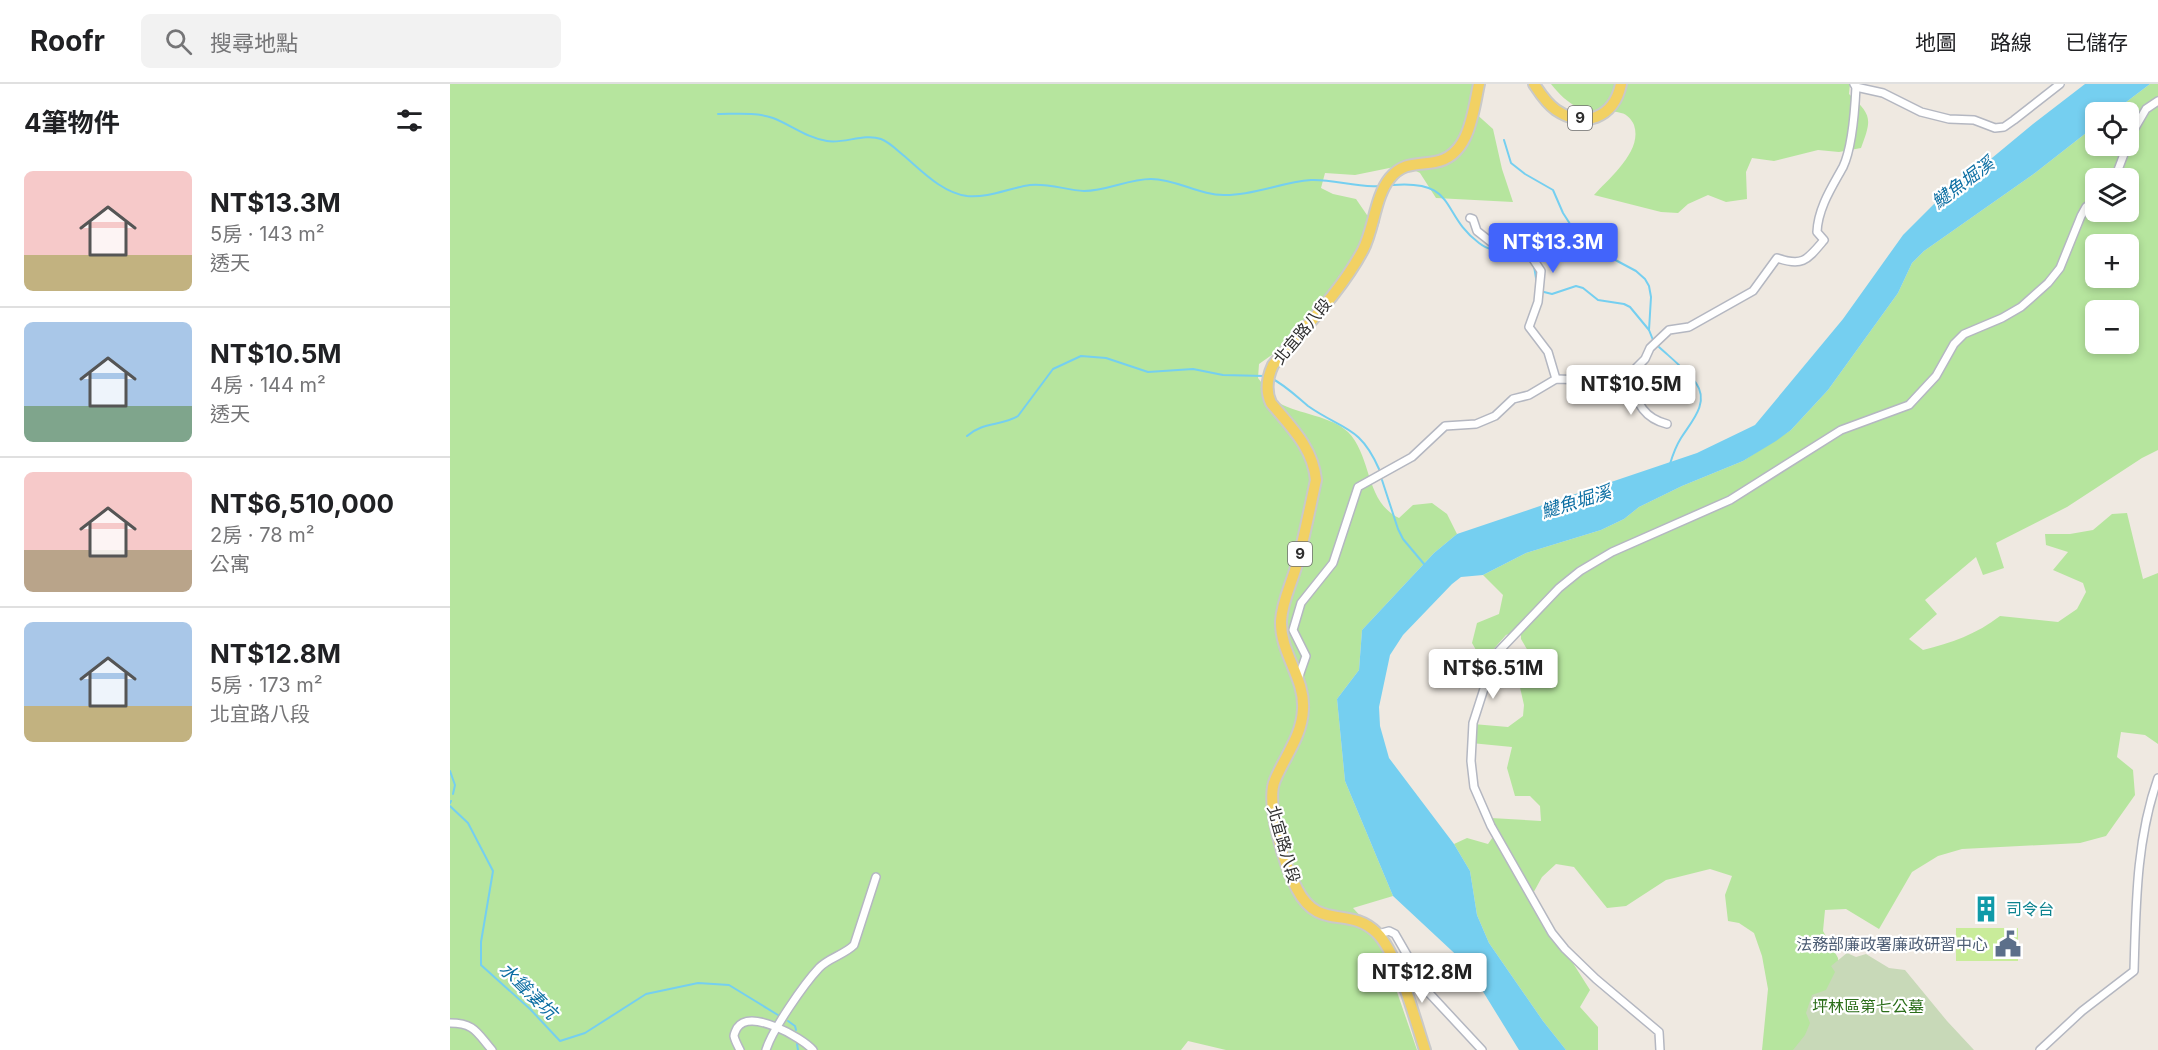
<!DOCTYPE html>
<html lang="zh-TW">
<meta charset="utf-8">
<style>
:root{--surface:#fff;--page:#f2f2f2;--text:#202124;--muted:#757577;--line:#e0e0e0;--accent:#4264fb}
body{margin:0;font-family:Inter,"Noto Sans TC",sans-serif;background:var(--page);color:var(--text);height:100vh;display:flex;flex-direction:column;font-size:22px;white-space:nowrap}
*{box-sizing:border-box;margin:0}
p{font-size:20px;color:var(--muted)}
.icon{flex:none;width:33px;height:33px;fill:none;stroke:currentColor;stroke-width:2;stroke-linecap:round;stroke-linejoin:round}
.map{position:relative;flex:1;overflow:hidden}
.side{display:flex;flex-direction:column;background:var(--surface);width:450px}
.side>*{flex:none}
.tools{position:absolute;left:1635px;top:18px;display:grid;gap:12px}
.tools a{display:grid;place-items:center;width:54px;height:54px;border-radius:9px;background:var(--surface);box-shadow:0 3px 9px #0003;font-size:30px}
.price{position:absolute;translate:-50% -51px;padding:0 14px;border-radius:6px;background:#fff;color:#222;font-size:20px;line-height:39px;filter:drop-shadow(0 2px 3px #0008)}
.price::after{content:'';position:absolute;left:50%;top:36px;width:18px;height:14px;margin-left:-9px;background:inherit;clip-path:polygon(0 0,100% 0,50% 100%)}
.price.selected{background:var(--accent);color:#fff}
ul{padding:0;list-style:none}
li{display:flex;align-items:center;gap:18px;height:150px;padding:0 24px}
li+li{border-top:2px solid var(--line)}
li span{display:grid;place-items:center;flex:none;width:168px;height:120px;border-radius:9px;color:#555}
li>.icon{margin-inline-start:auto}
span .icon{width:72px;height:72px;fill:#fffc;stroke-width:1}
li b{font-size:26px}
h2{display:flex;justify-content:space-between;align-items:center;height:72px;padding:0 24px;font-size:26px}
header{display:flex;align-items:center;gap:36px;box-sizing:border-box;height:84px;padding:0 30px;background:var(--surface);border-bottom:2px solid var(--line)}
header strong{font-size:28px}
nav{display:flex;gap:33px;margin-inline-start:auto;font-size:21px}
.search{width:420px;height:54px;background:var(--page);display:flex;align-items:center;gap:15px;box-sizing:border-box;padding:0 21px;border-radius:9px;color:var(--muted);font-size:22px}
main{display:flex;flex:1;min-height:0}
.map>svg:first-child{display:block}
.green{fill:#b6e59e;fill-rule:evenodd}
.cemetery{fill:#c8d9b8}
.pitch{fill:#c9ec9a}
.water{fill:#75cff0}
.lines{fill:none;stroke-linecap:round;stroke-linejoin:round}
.stream{stroke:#75cff0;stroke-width:2}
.minor-casing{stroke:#b4b7c1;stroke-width:10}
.primary-casing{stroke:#c9c9c9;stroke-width:14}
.minor{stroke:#fff;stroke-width:7}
.primary{stroke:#f2d163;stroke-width:10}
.labels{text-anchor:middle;stroke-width:4.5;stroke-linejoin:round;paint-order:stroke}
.shield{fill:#fff;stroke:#6d6d6d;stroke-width:1.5}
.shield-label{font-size:15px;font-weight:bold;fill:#2e2e2e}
.street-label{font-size:16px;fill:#2e2e2e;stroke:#fff}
.culture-label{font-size:16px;fill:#0d838f;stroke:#fff;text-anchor:start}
.service-label{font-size:16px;fill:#4e5e75;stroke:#fff;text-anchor:end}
.park-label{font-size:16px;fill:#2c6e1b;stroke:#fff}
.water-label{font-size:18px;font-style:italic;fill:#0d6fa3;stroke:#fff}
</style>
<header>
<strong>Roofr</strong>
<div class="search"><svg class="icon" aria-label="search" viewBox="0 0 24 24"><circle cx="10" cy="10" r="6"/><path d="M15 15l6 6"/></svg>搜尋地點</div>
<nav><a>地圖</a><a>路線</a><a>已儲存</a></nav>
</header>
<main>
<section class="side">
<h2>4筆物件<svg class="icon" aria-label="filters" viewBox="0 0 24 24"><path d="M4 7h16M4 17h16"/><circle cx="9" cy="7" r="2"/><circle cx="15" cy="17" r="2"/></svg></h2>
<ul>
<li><span style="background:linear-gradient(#f6c9c9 70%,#c2b280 0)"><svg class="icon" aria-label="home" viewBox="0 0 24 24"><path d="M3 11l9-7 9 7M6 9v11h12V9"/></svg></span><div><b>NT$13.3M</b><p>5房 · 143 m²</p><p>透天</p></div></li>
<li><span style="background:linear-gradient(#a9c7e8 70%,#7fa58c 0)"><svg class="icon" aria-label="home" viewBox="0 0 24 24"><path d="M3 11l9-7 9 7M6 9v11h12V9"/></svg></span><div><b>NT$10.5M</b><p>4房 · 144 m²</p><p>透天</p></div></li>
<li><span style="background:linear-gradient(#f6c9c9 65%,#b9a48a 0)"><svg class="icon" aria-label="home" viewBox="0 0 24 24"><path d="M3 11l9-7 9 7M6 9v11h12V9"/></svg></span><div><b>NT$6,510,000</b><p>2房 · 78 m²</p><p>公寓</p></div></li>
<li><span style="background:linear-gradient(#a9c7e8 70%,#c2b280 0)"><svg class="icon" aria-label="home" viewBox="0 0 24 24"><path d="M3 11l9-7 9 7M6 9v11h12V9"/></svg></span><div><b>NT$12.8M</b><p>5房 · 173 m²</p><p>北宜路八段</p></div></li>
</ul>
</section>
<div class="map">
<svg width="1708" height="966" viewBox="0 0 1708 966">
<rect width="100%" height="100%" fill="#efe9e1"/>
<!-- green -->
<g class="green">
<path d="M0,0H1023L1025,10L1023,27L1043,45L1052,85L1063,118L986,114L970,89L954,81L905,91L875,89L871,104L883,110L906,115L917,131L930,137L926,149L888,193L886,214L843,256L809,280L808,294C814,301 821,314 829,319C849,330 881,332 898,348C922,372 915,418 949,434L963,421L982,419L997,430L1007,450L984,469L912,546L909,586L887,615L895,697L943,812L903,824L927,850L967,966H776L738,957L731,966H0Z"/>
<path d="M1101,0H1400L1399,10C1422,31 1422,35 1411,64L1389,68L1368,66L1324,77L1302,74L1296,88L1297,115L1276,118L1258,111L1238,120L1228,129L1211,128L1144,111C1159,94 1193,67 1184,41C1182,36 1177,30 1171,29C1158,25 1142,30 1129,24C1118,19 1109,10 1101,0Z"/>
<path d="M1700,0H1708V366L1692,374L1617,423L1546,459L1554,484L1533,491L1526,473L1475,516L1487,530L1459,555L1473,566C1501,559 1527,550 1550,532L1608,538L1627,525L1636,508L1633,499L1603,486L1618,468L1596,461L1595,450H1620L1643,446L1662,430L1677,429L1693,495L1708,489V660L1695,651L1671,648L1667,673L1683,686L1685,711L1656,752L1630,759L1512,765L1488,772L1462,788L1429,845L1396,825L1375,826L1373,847L1388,874L1390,907L1360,966H1312L1318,905L1312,872L1304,849L1289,839L1278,837L1275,811L1282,792L1260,785L1216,796L1176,822L1157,824L1124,783L1106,780L1092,793L1081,813L1140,906L1130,923L1148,943V966H1116L1093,937L1039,859L1027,831L1020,787L1004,760L1017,754L1038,760L1045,750L1041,734L1091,737L1090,722L1080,712H1065L1057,684L1062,663L1021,659L1023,640L1058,643L1073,632L1074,621L1069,599L1078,567L1071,555V546L1056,551L1041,568L1026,566L1022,559L1027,539L1049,530L1053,511L1033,491L1076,469L1151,446L1174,435L1189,423L1232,402L1293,377L1341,346L1378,306L1448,209L1462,179L1474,167L1585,89L1645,42L1646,62H1678V28H1663ZM1646,94H1678V128H1646ZM1646,160H1678V194H1646ZM1646,226H1678V260H1646Z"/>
</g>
<!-- cemetery -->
<polygon class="cemetery" points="1397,869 1406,873 1416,870 1439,884 1455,886 1497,937 1524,966 1343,966 1355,951 1360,939 1356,929 1362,911 1376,906 1385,888 1381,882"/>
<!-- pitch -->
<rect class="pitch" x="1506" y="844" width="62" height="33"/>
<!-- water -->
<polygon class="water" points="1635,0 1700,0 1663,28 1646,28 1645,42 1585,89 1474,167 1462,179 1448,209 1378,306 1341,346 1326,357 1293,377 1232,402 1189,423 1174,435 1151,446 1076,469 1033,491 1011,493 1002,500 953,551 940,571 929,623 930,642 939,674 1004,760 1020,787 1027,831 1039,859 1093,937 1116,966 1069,966 1016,880 943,812 895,697 887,615 909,586 912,546 984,469 1007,450 1247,369 1305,341 1393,235 1453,151 1488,116 1513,98 1583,40"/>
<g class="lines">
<!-- stream -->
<g class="stream">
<path d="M268,30C286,30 306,28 323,34C341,41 357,54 377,57C394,60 414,49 431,55C439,58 446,65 453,71C471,86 492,109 517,112C539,114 559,104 580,101C598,99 616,106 634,107C657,107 678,95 701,95C727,95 750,112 776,111C805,111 832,98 861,96C884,95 906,104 929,102"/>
<polyline points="1054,56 1061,79 1075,90 1103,106 1113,129 1122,143 1142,157 1156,171 1186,187 1195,195 1199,202 1201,213 1199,246 1203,256"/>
<path d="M943,101C1008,96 990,130 1029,159C1039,167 1053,168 1065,170"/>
<polyline points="1084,182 1087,200"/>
<polyline points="1094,208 1102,210 1126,202 1133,204 1148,216 1174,220 1180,223 1199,246"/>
<path d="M1209,263C1221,274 1236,286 1246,299C1260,319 1241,338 1231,354C1226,362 1223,370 1220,380"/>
<path d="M821,294C835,301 846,312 858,322C892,346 910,341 929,385"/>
<path d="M517,352C532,338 551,342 568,332L603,285L631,272L656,274L698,288L743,285L773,291L814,292"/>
<polyline points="932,396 948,445 953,455 974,480"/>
<polyline points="0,687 5,701 3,710"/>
<polyline points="0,719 1,717"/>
<polyline points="0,722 18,739 43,787 31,858 31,881 80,925 110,957 135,949 196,910 248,899 279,901 328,931"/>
<polyline points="338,937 345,942 346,946"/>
<polyline points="347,960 348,966"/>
</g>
<!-- minor casing -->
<g class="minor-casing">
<g id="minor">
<polyline points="1406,3 1433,9 1471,28 1499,35 1524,36 1545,44 1554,43 1564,36 1610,0"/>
<polyline points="1678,56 1696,25 1708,17"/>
<polyline points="1665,94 1677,62"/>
<polyline points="1020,134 1023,135 1027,147 1041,158 1081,172 1091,187 1088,218 1079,243 1098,268 1106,295"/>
<path d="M1178,292C1187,315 1190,333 1217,340"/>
<path d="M848,595L856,572L843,546L851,519L883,479L908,403L962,373L995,342L1026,340L1045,332L1063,315L1079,311L1106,295L1165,297L1178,292L1195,275L1200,264L1219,246L1239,243L1303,207L1327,174C1353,183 1357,176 1374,156L1367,148C1368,124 1382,103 1393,83C1402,64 1405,24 1406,3L1404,0"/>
<polyline points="928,850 939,847 945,850 979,909 1032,966"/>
<path d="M0,939C25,939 27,949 42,966"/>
<path d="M290,966C288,962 285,957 284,952C284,950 286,946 287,944C300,924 351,953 363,966"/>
<path d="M316,966C322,946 354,900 369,884C378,874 394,871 404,861L426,793"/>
<polyline points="1210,966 1209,948 1146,895 1115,865 1102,849 1041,742 1024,703 1021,677 1023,639 1040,586 1047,569 1109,504 1130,487 1162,468 1280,416 1391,346 1459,321 1486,292 1504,260 1514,250 1552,234 1571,223 1598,199 1610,184 1631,132 1636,123 1646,115"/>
<path d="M1590,966L1632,927L1684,887C1686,822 1686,756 1708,694"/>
</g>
</g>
<!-- primary casing -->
<g class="primary-casing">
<g id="primary">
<path d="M1084,0C1090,9 1096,19 1106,26C1134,45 1164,34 1171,0"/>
<path d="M975,966C965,936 948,870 927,849C899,821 869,848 847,805C835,783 815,719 825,696C835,672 852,652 853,625C855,594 830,569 831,537C832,516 843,497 848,476C855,450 860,423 866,396C863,364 841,343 821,319C815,306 817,294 823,281C854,244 890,209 913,166C924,145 925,112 940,94C953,78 967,81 985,78C1020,72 1023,27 1029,0"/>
</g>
</g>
<!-- minor -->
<use href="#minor" class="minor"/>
<!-- primary -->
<use href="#primary" class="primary"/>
</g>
<!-- icons -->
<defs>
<g id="building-bare" transform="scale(2.07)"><path d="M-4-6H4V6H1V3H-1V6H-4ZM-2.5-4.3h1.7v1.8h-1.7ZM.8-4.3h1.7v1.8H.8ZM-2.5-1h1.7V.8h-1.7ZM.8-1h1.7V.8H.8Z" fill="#0f9aa8" stroke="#fff" stroke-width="2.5" paint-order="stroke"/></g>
<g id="civic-bare" transform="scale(2.07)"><path d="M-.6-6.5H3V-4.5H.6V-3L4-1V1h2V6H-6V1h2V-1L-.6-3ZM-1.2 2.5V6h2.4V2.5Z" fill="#5c6f8a" stroke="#fff" stroke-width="2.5" paint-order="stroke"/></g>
</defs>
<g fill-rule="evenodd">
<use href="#building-bare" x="1536" y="825"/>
<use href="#civic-bare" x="1558" y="860"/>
</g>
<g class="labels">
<!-- shield labels -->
<g class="shield">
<rect x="1118" y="22" width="24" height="24" rx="4.5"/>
<rect x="838" y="458" width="24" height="24" rx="4.5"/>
</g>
<g class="shield-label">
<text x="1130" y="39">9</text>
<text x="850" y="475">9</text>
</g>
<!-- street labels -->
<g class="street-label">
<text transform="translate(852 247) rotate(-50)" y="6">北宜路八段</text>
<text transform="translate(834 760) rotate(74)" y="6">北宜路八段</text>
</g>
<!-- culture labels -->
<g class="culture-label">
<text x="1556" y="831">司令台</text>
</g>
<!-- service labels -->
<g class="service-label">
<text x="1538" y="866">法務部廉政署廉政研習中心</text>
</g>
<!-- park labels -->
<g class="park-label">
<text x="1418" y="928">坪林區第七公墓</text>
</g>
<!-- water labels -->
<g class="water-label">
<text transform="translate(1513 99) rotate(-37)" y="6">𩻸魚堀溪</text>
<text transform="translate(1126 418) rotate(-17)" y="6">𩻸魚堀溪</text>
<text transform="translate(78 907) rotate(44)" y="6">水聳淒坑</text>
</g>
</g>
</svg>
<div class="tools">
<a><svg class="icon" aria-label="locate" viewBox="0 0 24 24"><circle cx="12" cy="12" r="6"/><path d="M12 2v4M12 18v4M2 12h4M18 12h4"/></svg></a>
<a><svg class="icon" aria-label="layers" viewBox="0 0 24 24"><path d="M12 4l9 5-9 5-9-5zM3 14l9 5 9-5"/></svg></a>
<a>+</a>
<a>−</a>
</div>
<b class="price selected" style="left:1103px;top:190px">NT$13.3M</b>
<b class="price" style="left:1181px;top:332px">NT$10.5M</b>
<b class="price" style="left:1043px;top:616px">NT$6.51M</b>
<b class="price" style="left:972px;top:920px">NT$12.8M</b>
</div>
</main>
